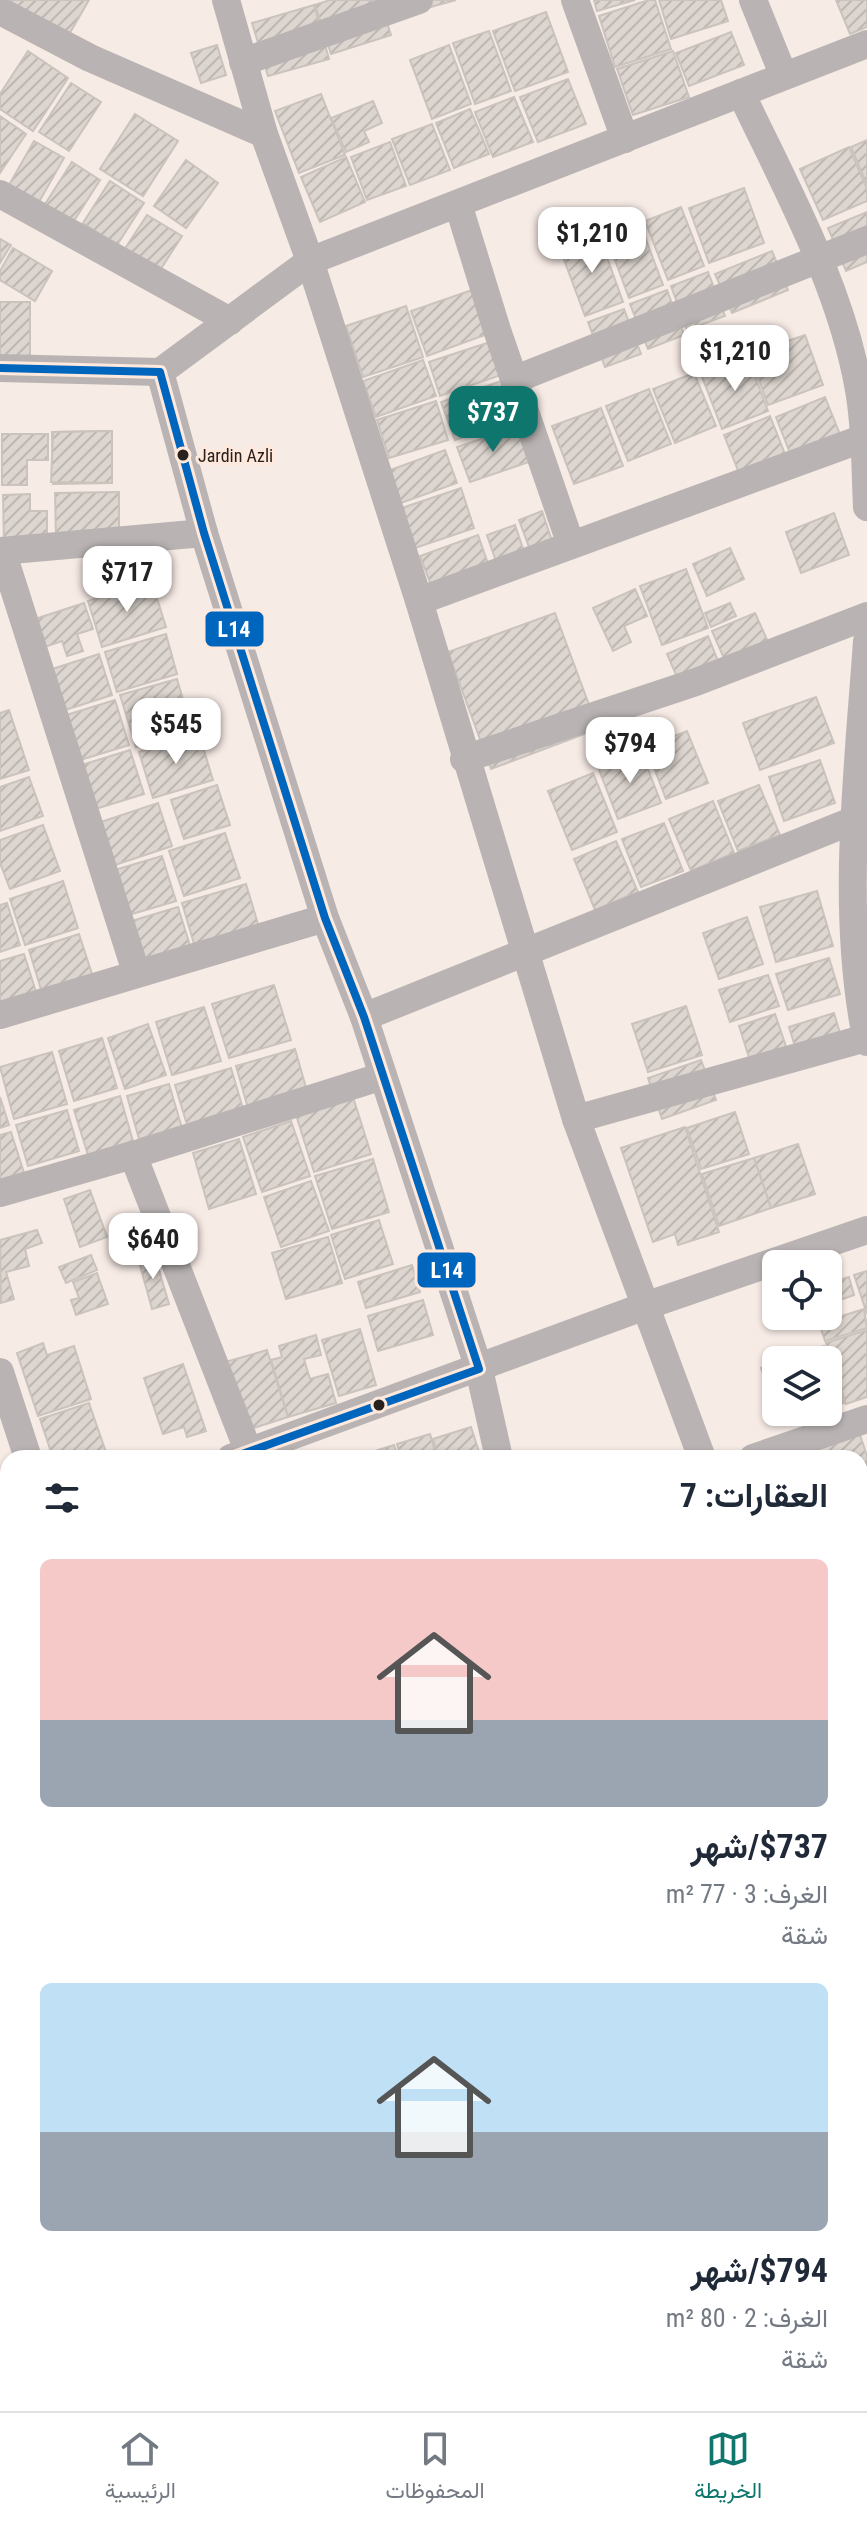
<!DOCTYPE html>
<html lang="ar">
<meta charset="utf-8">
<style>
:root{--surface:#fff;--page:#f6f6f7;--text:#1f2937;--muted:#747a83;--line:#e0e1e3;--accent:#0f766e}
body{margin:0;font-family:"Roboto Condensed",Vazirmatn,sans-serif;background:var(--page);color:var(--text);direction:rtl;height:100vh;display:flex;flex-direction:column;font-size:30px;white-space:nowrap}
*{box-sizing:border-box;margin:0}
p{font-size:26px;color:var(--muted)}
.icon{flex:none;width:44px;height:44px;fill:none;stroke:currentColor;stroke-width:2;stroke-linecap:round;stroke-linejoin:round}
.map{position:relative;flex:1;overflow:hidden;direction:ltr}
.sheet{position:absolute;left:0px;top:1450px;width:868px;height:962px;display:flex;flex-direction:column;background:var(--surface);border-radius:24px 24px 0 0;box-shadow:0 2px 6px #0004;direction:rtl}
.sheet>*{flex:none}
.fabs{position:absolute;left:762px;top:1250px;display:grid;gap:16px}
.fabs a{display:grid;place-items:center;width:80px;height:80px;border-radius:12px;background:var(--surface);box-shadow:0 2px 6px #0004;font-size:40px}
.price{position:absolute;translate:-50% -68px;padding:0 18px;border-radius:16px;background:#fff;color:#222;font-size:26px;line-height:52px;filter:drop-shadow(0 2px 4px #0008)}
.price::after{content:'';position:absolute;left:50%;top:48px;width:24px;height:18px;margin-left:-12px;background:inherit;clip-path:polygon(0 0,100% 0,50% 100%)}
.price.current{background:var(--accent);color:#fff}
ul{padding:0;list-style:none}
li{display:grid;align-content:center;gap:16px;height:424px;padding:0 40px}
li span{display:grid;place-items:center;height:248px;border-radius:12px;color:#555}
li>.icon{margin-inline-start:auto}
span .icon{width:144px;height:144px;fill:#fffc;stroke-width:1}
li b{font-size:34px}
h2{display:flex;justify-content:space-between;align-items:center;height:96px;padding:0 40px;font-size:34px}
.tab-bar{display:flex;justify-content:space-around;align-items:center;height:112px;border-top:2px solid var(--line);background:var(--surface);font-size:22px;color:var(--muted)}
.tab-bar a{display:grid;justify-items:center;gap:4px}
.tab-bar .current{color:var(--accent)}
.map>svg:first-child{display:block}
.building{fill:url(#building-hatch);stroke:#cac3bd;stroke-width:2}
.lines{fill:none;stroke-linecap:round;stroke-linejoin:round}
.street{stroke:#b9b4b3;stroke-width:28}
.bus-1-casing{stroke:#ffe9dd;stroke-width:14}
.bus-1{stroke:#0065bd;stroke-width:8}
.bus-dot{fill:#28201c;stroke:#ffe9dd;stroke-width:3}
.labels{text-anchor:middle;stroke-width:6;stroke-linejoin:round;paint-order:stroke}
.bus-label{font-size:18px;fill:#28201c;stroke:#ffe9dd;text-anchor:start}
.line-badge{stroke:#ffe9dd;stroke-width:3}
.badge-label{font-size:22px;text-anchor:middle;font-weight:bold;fill:#fff}
</style>
<div class="map">
<svg width="867" height="2411" viewBox="0 0 867 2411">
<defs>
<pattern id="building-hatch" width="6" height="6" patternUnits="userSpaceOnUse" patternTransform="scale(2)"><rect width="6" height="6" fill="#ddd5cf"/><path d="M-1 1l2-2M0 6l6-6M5 7l2-2" fill="none" stroke="#beb7b1"/></pattern>
</defs>
<rect width="100%" height="100%" fill="#f7ebe5"/>
<!-- building -->
<g class="building">
<polygon points="11,0 89,0 67,38 9,4"/>
<polygon points="330,0 380,0 391,35 331,54 315,5"/>
<polygon points="413,0 456,0 416,11"/>
<polygon points="594,0 635,0 597,11"/>
<polygon points="649,0 655,0 671,49 615,67 599,16"/>
<polygon points="659,0 721,0 728,21 671,39"/>
<polygon points="836,0 867,0 867,27 850,34"/>
<polygon points="314,5 329,59 268,76 252,23"/>
<polygon points="546,12 568,72 515,91 493,31"/>
<polygon points="489,31 511,91 475,104 453,43"/>
<polygon points="731,32 744,65 689,86 676,53"/>
<polygon points="217,45 226,75 201,83 191,53"/>
<polygon points="449,45 471,104 432,119 410,60"/>
<polygon points="28,51 68,78 33,131 0,109 0,94"/>
<polygon points="673,51 689,97 633,115 617,69"/>
<polygon points="568,79 586,124 538,142 520,97"/>
<polygon points="71,83 101,102 69,151 39,132"/>
<polygon points="321,94 345,155 299,173 275,111"/>
<polygon points="514,97 533,142 493,157 475,112"/>
<polygon points="373,101 382,123 364,131 369,142 346,152 331,118"/>
<polygon points="470,109 489,154 454,168 436,123"/>
<polygon points="135,114 178,141 143,196 100,169"/>
<polygon points="0,116 26,134 0,173"/>
<polygon points="432,124 450,170 410,185 392,139"/>
<polygon points="867,140 867,185 851,147"/>
<polygon points="34,141 64,158 35,209 5,192"/>
<polygon points="390,142 406,186 367,200 351,157"/>
<polygon points="849,147 867,189 867,201 823,220 800,169"/>
<polygon points="346,157 365,202 320,222 301,177"/>
<polygon points="186,160 218,183 186,228 154,206"/>
<polygon points="72,162 100,180 68,230 40,212"/>
<polygon points="110,181 144,203 117,245 83,223"/>
<polygon points="744,188 764,243 709,263 689,208"/>
<polygon points="681,207 704,266 668,280 645,221"/>
<polygon points="867,212 867,262 846,271 828,228"/>
<polygon points="147,215 182,236 159,272 124,250"/>
<polygon points="639,221 663,285 629,298 605,233"/>
<polygon points="599,235 623,302 585,316 560,249"/>
<polygon points="0,239 11,245 0,263"/>
<polygon points="13,248 52,271 35,301 0,280 0,271"/>
<polygon points="772,251 788,290 732,313 715,274"/>
<polygon points="708,272 725,316 687,330 671,286"/>
<polygon points="472,290 488,334 427,356 411,311"/>
<polygon points="667,290 684,335 648,349 630,304"/>
<rect x="0" y="302" width="30" height="64"/>
<polygon points="406,306 423,357 363,377 346,326"/>
<polygon points="624,309 641,354 605,367 588,322"/>
<polygon points="805,335 823,385 768,405 750,354"/>
<polygon points="490,342 501,375 440,396 429,362"/>
<polygon points="748,357 768,411 722,429 701,374"/>
<polygon points="423,360 436,396 376,417 363,381"/>
<polygon points="694,373 716,426 675,443 653,389"/>
<polygon points="504,380 518,418 455,440 441,402"/>
<polygon points="649,389 671,444 628,461 606,406"/>
<polygon points="825,397 843,442 793,461 776,417"/>
<polygon points="436,401 448,440 389,458 377,420"/>
<polygon points="601,408 623,466 574,484 552,426"/>
<polygon points="770,416 789,464 743,483 724,435"/>
<polygon points="517,427 529,462 470,482 457,447"/>
<polygon points="112,431 112,483 53,484 52,432"/>
<polygon points="112,431 112,483 51,482 53,432"/>
<polygon points="2,434 48,434 48,460 27,460 27,485 2,485"/>
<polygon points="445,450 457,483 401,503 390,470"/>
<polygon points="461,488 474,528 415,548 402,508"/>
<polygon points="119,492 119,538 56,540 55,493"/>
<polygon points="30,494 30,511 47,511 47,545 4,545 3,495"/>
<polygon points="542,511 554,547 532,555 519,520"/>
<polygon points="834,513 849,555 801,573 786,532"/>
<polygon points="515,525 529,566 501,576 487,535"/>
<polygon points="478,535 493,578 436,598 420,556"/>
<polygon points="730,548 744,579 707,596 693,564"/>
<polygon points="686,569 708,628 662,645 640,586"/>
<polygon points="152,582 166,627 102,647 88,601"/>
<polygon points="635,589 647,616 624,626 631,642 613,651 593,608"/>
<polygon points="84,603 93,629 77,634 83,651 67,656 62,641 36,650 26,622"/>
<polygon points="730,603 736,616 711,627 705,613"/>
<polygon points="555,613 598,729 491,769 448,652"/>
<polygon points="755,613 769,644 726,663 712,631"/>
<polygon points="166,634 177,674 117,692 105,652"/>
<polygon points="708,636 720,666 680,684 667,654"/>
<polygon points="99,654 112,695 59,712 46,671"/>
<polygon points="177,679 192,730 136,747 120,695"/>
<polygon points="816,697 834,743 760,770 743,723"/>
<polygon points="115,700 129,745 74,762 60,717"/>
<polygon points="9,710 29,770 0,779 0,713"/>
<polygon points="687,731 708,783 666,799 646,747"/>
<polygon points="199,734 213,780 153,798 139,752"/>
<polygon points="130,750 144,794 89,811 75,767"/>
<polygon points="641,751 661,803 618,819 598,767"/>
<polygon points="820,760 835,803 784,821 769,777"/>
<polygon points="593,773 617,832 572,850 548,791"/>
<polygon points="29,777 43,816 0,831 0,787"/>
<polygon points="217,785 230,825 184,839 171,800"/>
<polygon points="759,785 780,835 738,851 718,801"/>
<polygon points="713,801 734,853 691,871 669,819"/>
<polygon points="158,803 172,846 106,868 92,825"/>
<polygon points="664,823 683,871 641,887 622,839"/>
<polygon points="43,825 60,871 10,889 0,863 0,840"/>
<polygon points="225,833 240,878 184,896 169,851"/>
<polygon points="616,841 638,892 595,910 574,859"/>
<polygon points="162,856 176,901 122,917 108,872"/>
<polygon points="63,881 78,928 25,945 10,899"/>
<polygon points="246,884 261,934 197,954 182,903"/>
<polygon points="817,891 833,946 776,962 760,907"/>
<polygon points="7,903 20,945 0,952 0,905"/>
<polygon points="178,907 192,952 138,968 125,923"/>
<polygon points="747,917 763,964 719,979 703,933"/>
<polygon points="79,934 94,980 43,996 29,950"/>
<polygon points="24,954 38,998 0,1010 0,961"/>
<polygon points="829,958 840,994 788,1010 776,974"/>
<polygon points="768,975 779,1006 730,1022 719,990"/>
<polygon points="274,985 291,1040 229,1058 212,1004"/>
<polygon points="686,1006 702,1055 648,1072 632,1024"/>
<polygon points="204,1007 221,1061 172,1075 156,1022"/>
<polygon points="834,1013 845,1050 800,1063 789,1027"/>
<polygon points="775,1014 791,1061 754,1073 739,1026"/>
<polygon points="148,1024 166,1075 125,1089 108,1038"/>
<polygon points="102,1038 117,1088 74,1101 59,1051"/>
<polygon points="295,1049 307,1091 248,1108 236,1066"/>
<polygon points="52,1052 67,1104 14,1119 0,1067"/>
<polygon points="701,1060 716,1100 662,1119 648,1078"/>
<polygon points="231,1068 244,1112 188,1128 175,1085"/>
<polygon points="169,1084 182,1128 139,1139 127,1096"/>
<polygon points="120,1096 133,1141 88,1155 74,1110"/>
<polygon points="0,1097 9,1125 0,1128"/>
<polygon points="353,1097 371,1154 314,1172 296,1115"/>
<polygon points="67,1110 79,1151 28,1166 16,1125"/>
<polygon points="735,1112 749,1154 701,1169 687,1128"/>
<polygon points="291,1121 310,1176 262,1192 243,1137"/>
<polygon points="685,1127 719,1232 678,1245 675,1234 653,1242 621,1148"/>
<polygon points="11,1132 26,1179 0,1187 0,1135"/>
<polygon points="239,1139 256,1194 209,1209 193,1153"/>
<polygon points="798,1144 815,1194 771,1208 754,1158"/>
<polygon points="754,1158 771,1208 719,1226 702,1174"/>
<polygon points="373,1159 389,1212 332,1229 315,1176"/>
<polygon points="311,1181 329,1231 281,1247 264,1197"/>
<polygon points="90,1190 107,1237 80,1247 64,1199"/>
<polygon points="379,1220 393,1264 345,1279 331,1235"/>
<polygon points="37,1230 42,1243 25,1249 29,1266 6,1272 14,1299 1,1303 0,1240"/>
<polygon points="328,1237 342,1283 286,1299 272,1253"/>
<polygon points="154,1253 169,1304 152,1309 138,1258"/>
<polygon points="91,1255 97,1270 66,1283 59,1267"/>
<polygon points="412,1265 420,1292 366,1308 358,1282"/>
<polygon points="867,1271 867,1314 854,1275"/>
<polygon points="97,1273 108,1304 76,1315 71,1300 79,1298 73,1282"/>
<polygon points="849,1277 854,1295 828,1304 828,1283"/>
<polygon points="423,1300 433,1335 378,1351 368,1316"/>
<polygon points="864,1309 867,1328 825,1341 819,1323"/>
<polygon points="360,1329 376,1385 339,1396 322,1340"/>
<polygon points="867,1330 867,1397 846,1404 826,1343"/>
<polygon points="316,1335 321,1355 304,1359 310,1379 328,1374 336,1403 288,1417 271,1360 282,1357 279,1346"/>
<polygon points="43,1343 47,1355 74,1346 91,1399 38,1416 17,1353"/>
<polygon points="824,1346 844,1403 828,1408 828,1360 784,1360"/>
<polygon points="267,1350 288,1417 241,1432 222,1363"/>
<polygon points="776,1363 776,1412 761,1368"/>
<polygon points="183,1364 206,1431 187,1437 184,1427 163,1434 144,1378"/>
<polygon points="89,1403 108,1458 53,1458 40,1419"/>
<polygon points="776,1412 817,1412 780,1424"/>
<polygon points="471,1427 481,1458 439,1458 433,1439"/>
<polygon points="858,1429 867,1456 867,1489 860,1492 860,1458 791,1458"/>
<polygon points="430,1434 437,1458 401,1458 397,1444"/>
<polygon points="394,1445 398,1458 374,1458 372,1452"/>
<polygon points="867,1495 867,1552 860,1554 860,1498"/>
<polygon points="8,1580 8,1622 0,1597 0,1582"/>
<polygon points="867,1610 867,1659 865,1660 860,1646 860,1612"/>
<polygon points="0,1614 6,1633 0,1635"/>
<polygon points="3,1638 8,1653 8,1698 0,1701 0,1639"/>
<polygon points="8,1751 8,1799 0,1801 0,1754"/>
<polygon points="8,1801 8,1843 0,1820 0,1804"/>
<polygon points="0,1837 8,1862 8,1868 0,1871"/>
<polygon points="8,1971 8,2013 0,2016 0,1974"/>
<polygon points="8,2016 8,2036 0,2038 0,2018"/>
<polygon points="8,2040 8,2102 0,2104 0,2042"/>
<polygon points="346,2404 378,2404 384,2411 353,2411"/>
<polygon points="607,2404 665,2404 668,2411 610,2411"/>
</g>
<g class="lines">
<!-- street -->
<g class="street">
<polyline points="226,0 264,134 310,261 419,601 576,1119 702,1458"/>
<polyline points="575,0 625,139"/>
<polyline points="753,0 783,74"/>
<polyline points="0,11 90,58 264,134"/>
<polyline points="243,62 419,0"/>
<path d="M741,93C786,188 841,286 859,390C866,429 865,468 867,507"/>
<polyline points="0,194 230,321"/>
<polyline points="458,204 497,330 571,545"/>
<polyline points="0,368 160,372 310,261 867,44"/>
<polyline points="160,372 204,533 325,918 364,1017 479,1369 499,1458"/>
<polyline points="516,379 867,240"/>
<polyline points="0,551 204,533"/>
<polyline points="2,551 136,972"/>
<polyline points="419,601 867,437"/>
<path d="M867,641C858,773 840,912 867,1042"/>
<polyline points="464,759 696,682 867,616"/>
<polyline points="0,1015 325,918"/>
<polyline points="364,1017 867,815"/>
<polyline points="576,1119 866,1038"/>
<polyline points="133,1155 251,1458"/>
<polyline points="0,1193 133,1155 383,1076"/>
<polyline points="0,1372 28,1458"/>
<polyline points="231,1458 648,1305 867,1230"/>
<polyline points="753,1458 867,1419"/>
<polyline points="0,1528 8,1526"/>
<polyline points="860,1589 867,1586"/>
<polyline points="0,1731 8,1729"/>
<polyline points="0,1906 8,1903"/>
<polyline points="860,1936 867,1935"/>
<polyline points="0,1967 8,1965"/>
<polyline points="0,2128 8,2126"/>
<polyline points="0,2322 8,2320"/>
<polyline points="430,2404 437,2411"/>
<polyline points="506,2411 507,2404"/>
</g>
<!-- bus-1 casing -->
<g class="bus-1-casing">
<polyline id="bus-1" points="0,368 160,372 204,533 325,918 364,1017 479,1369 231,1458"/>
</g>
<!-- bus-1 -->
<use href="#bus-1" class="bus-1"/>
</g>
<!-- markers -->
<g class="bus-dot">
<circle cx="183" cy="455" r="7"/>
<circle cx="379" cy="1405" r="7"/>
</g>
<g class="labels">
<!-- bus labels -->
<g class="bus-label">
<text x="198" y="462">Jardin Azli</text>
</g>
</g>
<g class="line-badge">
<rect x="204" y="610" width="61" height="38" rx="8" fill="#0065bd"/>
<rect x="416" y="1251" width="61" height="38" rx="8" fill="#0065bd"/>
</g>
<g class="badge-label">
<text x="234" y="637">L14</text>
<text x="447" y="1278">L14</text>
</g>
</svg>
<div class="fabs">
<a><svg class="icon" aria-label="locate" viewBox="0 0 24 24"><circle cx="12" cy="12" r="6"/><path d="M12 2v4M12 18v4M2 12h4M18 12h4"/></svg></a>
<a><svg class="icon" aria-label="layers" viewBox="0 0 24 24"><path d="M12 4l9 5-9 5-9-5zM3 14l9 5 9-5"/></svg></a>
</div>
<b class="price" style="left:592px;top:275px">$1,210</b>
<b class="price" style="left:735px;top:393px">$1,210</b>
<b class="price current" style="left:493px;top:454px">$737</b>
<b class="price" style="left:127px;top:614px">$717</b>
<b class="price" style="left:176px;top:766px">$545</b>
<b class="price" style="left:630px;top:785px">$794</b>
<b class="price" style="left:153px;top:1281px">$640</b>
<section class="sheet">
<h2>العقارات: 7<svg class="icon" aria-label="filters" viewBox="0 0 24 24"><path d="M4 7h16M4 17h16"/><circle cx="9" cy="7" r="2"/><circle cx="15" cy="17" r="2"/></svg></h2>
<ul>
<li><span style="background:linear-gradient(#f6c9c9 65%,#9aa5b1 0)"><svg class="icon" aria-label="home" viewBox="0 0 24 24"><path d="M3 11l9-7 9 7M6 9v11h12V9"/></svg></span><div><b>$737/شهر</b><p>الغرف: 3 · 77 m²</p><p>شقة</p></div></li>
<li><span style="background:linear-gradient(#bfe0f5 60%,#9aa5b1 0)"><svg class="icon" aria-label="home" viewBox="0 0 24 24"><path d="M3 11l9-7 9 7M6 9v11h12V9"/></svg></span><div><b>$794/شهر</b><p>الغرف: 2 · 80 m²</p><p>شقة</p></div></li>
</ul>
</section>
</div>
<nav class="tab-bar">
<a class="current"><svg class="icon" aria-label="map" viewBox="0 0 24 24"><path d="M3 6l6-2 6 2 6-2v14l-6 2-6-2-6 2zM9 4v14M15 6v14"/></svg>الخريطة</a>
<a><svg class="icon" aria-label="saved" viewBox="0 0 24 24"><path d="M7 4h10v16l-5-4-5 4z"/></svg>المحفوظات</a>
<a><svg class="icon" aria-label="home" viewBox="0 0 24 24"><path d="M3 11l9-7 9 7M6 9v11h12V9"/></svg>الرئيسية</a>
</nav>
